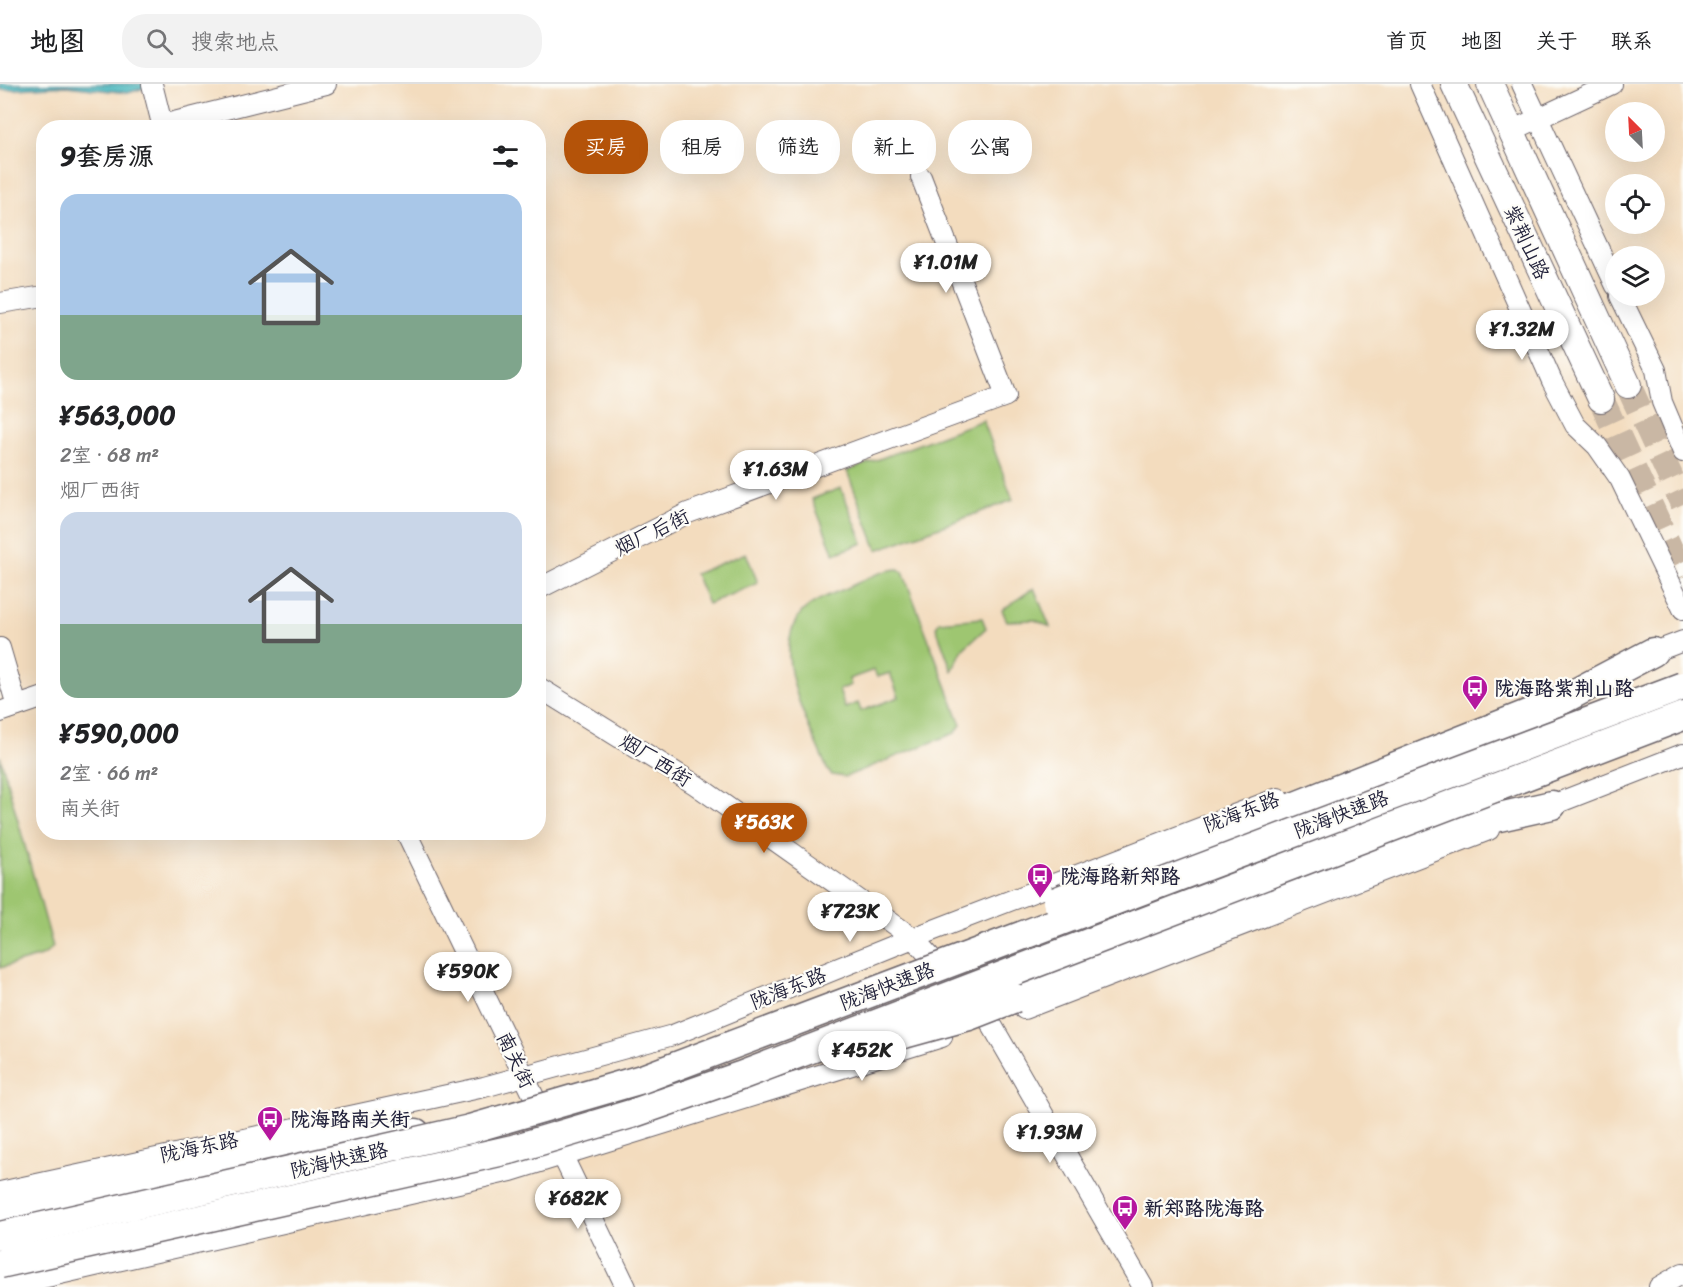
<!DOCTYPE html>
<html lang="zh">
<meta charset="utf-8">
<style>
:root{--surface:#fff;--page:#f2f2f2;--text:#202124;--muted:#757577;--line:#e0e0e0;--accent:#b45309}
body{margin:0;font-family:Sriracha,"LXGW WenKai TC",sans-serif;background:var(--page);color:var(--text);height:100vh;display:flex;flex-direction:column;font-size:22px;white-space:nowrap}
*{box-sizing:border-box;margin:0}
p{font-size:20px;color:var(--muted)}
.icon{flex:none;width:33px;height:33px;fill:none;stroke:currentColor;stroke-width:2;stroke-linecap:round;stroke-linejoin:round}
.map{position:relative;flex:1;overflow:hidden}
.drawer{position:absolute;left:36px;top:36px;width:510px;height:720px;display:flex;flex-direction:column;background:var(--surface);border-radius:24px;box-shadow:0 6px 24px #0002}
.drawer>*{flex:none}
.hud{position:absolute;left:564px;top:36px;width:570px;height:54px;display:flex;gap:12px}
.needle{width:39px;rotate:336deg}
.buttons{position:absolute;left:1605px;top:18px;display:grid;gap:12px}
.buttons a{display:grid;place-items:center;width:60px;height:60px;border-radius:50%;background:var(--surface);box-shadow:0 6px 24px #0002;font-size:30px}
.price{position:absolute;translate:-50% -51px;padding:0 14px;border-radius:21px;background:#fff;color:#222;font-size:20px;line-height:39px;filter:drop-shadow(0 2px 3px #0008)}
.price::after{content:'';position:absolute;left:50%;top:36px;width:18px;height:14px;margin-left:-9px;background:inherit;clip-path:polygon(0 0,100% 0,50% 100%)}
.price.current{background:var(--accent);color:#fff}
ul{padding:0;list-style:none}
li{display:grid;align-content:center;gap:12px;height:318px;padding:0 24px}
li span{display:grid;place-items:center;height:186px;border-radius:18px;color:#555}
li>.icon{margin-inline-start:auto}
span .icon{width:108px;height:108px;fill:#fffc;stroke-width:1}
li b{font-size:26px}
h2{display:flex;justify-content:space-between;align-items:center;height:72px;padding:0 24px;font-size:26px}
.chip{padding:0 21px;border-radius:24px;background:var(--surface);box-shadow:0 6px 24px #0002;font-size:21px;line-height:54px}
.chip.current{background:var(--accent);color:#fff}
header{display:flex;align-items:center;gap:36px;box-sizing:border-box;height:84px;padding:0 30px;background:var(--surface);border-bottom:2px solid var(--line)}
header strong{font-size:28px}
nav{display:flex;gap:33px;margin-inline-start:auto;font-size:21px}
.search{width:420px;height:54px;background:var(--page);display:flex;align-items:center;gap:15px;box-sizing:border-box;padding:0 21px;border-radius:24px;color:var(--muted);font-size:22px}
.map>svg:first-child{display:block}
.green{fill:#9ec671;stroke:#607456;stroke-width:1.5;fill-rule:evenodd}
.water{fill:#45b5bc;stroke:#346c7c;stroke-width:1.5}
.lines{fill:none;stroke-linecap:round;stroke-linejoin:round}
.major-tunnel{stroke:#c9b7a4;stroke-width:26;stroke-dasharray:26 13;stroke-linecap:butt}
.minor-casing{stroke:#6b6369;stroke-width:22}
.major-casing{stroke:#6b6369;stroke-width:28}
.highway-casing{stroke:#6b6369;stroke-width:31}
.minor{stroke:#fff;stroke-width:20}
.major{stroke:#fff;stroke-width:26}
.highway{stroke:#fff;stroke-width:28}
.highway-bridge-casing{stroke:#6b6369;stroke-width:31;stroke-linecap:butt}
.highway-bridge{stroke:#fff;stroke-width:28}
.labels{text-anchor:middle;stroke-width:4.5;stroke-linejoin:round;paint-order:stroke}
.street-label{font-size:20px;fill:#22223b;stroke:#fdfcf7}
.poi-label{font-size:20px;font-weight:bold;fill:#22223b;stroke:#fdfcf7;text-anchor:start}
</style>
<header>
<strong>地图</strong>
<div class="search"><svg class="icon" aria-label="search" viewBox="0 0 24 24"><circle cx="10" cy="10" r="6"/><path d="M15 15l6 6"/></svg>搜索地点</div>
<nav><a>首页</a><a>地图</a><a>关于</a><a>联系</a></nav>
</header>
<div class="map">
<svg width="1683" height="1203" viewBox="0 0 1683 1203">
<rect width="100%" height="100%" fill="#fdfcf7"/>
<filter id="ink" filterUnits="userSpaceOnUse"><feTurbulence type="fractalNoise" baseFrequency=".0167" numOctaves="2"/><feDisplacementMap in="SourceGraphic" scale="12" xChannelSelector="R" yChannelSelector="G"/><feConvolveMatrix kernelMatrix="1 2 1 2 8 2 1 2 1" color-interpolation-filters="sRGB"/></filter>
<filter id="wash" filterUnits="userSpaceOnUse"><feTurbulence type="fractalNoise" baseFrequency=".008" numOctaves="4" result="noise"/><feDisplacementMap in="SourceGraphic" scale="24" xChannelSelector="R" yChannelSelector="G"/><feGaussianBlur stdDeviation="1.35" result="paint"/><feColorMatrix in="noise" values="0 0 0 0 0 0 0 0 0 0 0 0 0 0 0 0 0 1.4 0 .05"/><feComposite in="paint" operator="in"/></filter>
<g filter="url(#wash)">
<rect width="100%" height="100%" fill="#f3dcbe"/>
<!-- green -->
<g class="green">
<polygon points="983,336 1013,416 877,466 847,387"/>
<polygon points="841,404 863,459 834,470 812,415"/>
<polygon points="746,469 758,499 708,520 695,490"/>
<path d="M898,485L903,488L961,641L955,649L845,693L832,691L827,685C811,644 767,568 802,528C811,518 829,511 842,506C859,499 880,486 898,485ZM874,586L877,593L890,589L899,613L861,627L858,619L845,624L839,606L851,601L849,595Z"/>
<polygon points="1034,504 1050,543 1035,536 1007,537 1002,526"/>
<polygon points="982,534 986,544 963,565 952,587 936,543 939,538"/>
<polygon points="0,672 53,863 44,871 0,884"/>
</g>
<!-- water -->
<polygon class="water" points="0,0 157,0 128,9 67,2 0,6"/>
</g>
<g filter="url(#ink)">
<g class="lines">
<!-- major-tunnel -->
<g class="major-tunnel">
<polyline points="1628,301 1683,420"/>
<polyline points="1601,315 1683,493"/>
</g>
<!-- minor casing -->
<g class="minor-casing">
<g id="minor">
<polyline points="152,0 163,44"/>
<polyline points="1420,0 1552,297 1575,341 1597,362 1620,395 1683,525"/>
<polyline points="1522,0 1616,202"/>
<polyline points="162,41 326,0"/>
<polyline points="1511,47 1612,0"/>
<polyline points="1620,212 1656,286 1662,318 1683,368"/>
<polyline points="0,219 44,212"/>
<polyline points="538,505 688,429 1006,312 921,93"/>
<polyline points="0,564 17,622"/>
<polyline points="1641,573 1683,557"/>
<polyline points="538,603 696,701 913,854 990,938 1143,1203"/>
<polyline points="0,628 44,613"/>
<polyline points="1542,725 1683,670"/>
<polyline points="406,748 626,1203"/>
<polyline points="1024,925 1489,746"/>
<polyline points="0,1108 484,1003 673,951 913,854 1278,714"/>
<polyline points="3,1203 511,1087 942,953"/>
<polyline points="1659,1203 1683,1189"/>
</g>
</g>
<!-- major casing -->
<g class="major-casing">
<g id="major">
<polyline points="1454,0 1601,315"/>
<polyline points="1490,0 1628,301"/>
</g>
</g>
<!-- highway casing -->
<g class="highway-casing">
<g id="highway">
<polyline points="1119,792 1560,617 1653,568"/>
<polyline points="1015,914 1459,742 1552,721"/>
<polyline points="0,1129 336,1055 416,1049"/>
</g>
</g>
<!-- minor -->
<use href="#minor" class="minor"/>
<!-- major -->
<use href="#major" class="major"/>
<!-- highway -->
<use href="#highway" class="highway"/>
<!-- highway-bridge casing -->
<g class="highway-bridge-casing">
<g id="highway-bridge">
<polyline points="1057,817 1119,792"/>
<polyline points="864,961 969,932 1015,914"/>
<polyline points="0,1152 470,1045 642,995 1683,602"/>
<polyline points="0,1180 513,1065 631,1030 740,992 1683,632"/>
</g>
</g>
<!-- highway-bridge -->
<use href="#highway-bridge" class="highway-bridge"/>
</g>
</g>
<!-- icons -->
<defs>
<g id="bus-pin" transform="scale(1.35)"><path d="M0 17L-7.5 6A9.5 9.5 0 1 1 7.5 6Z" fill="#b5179e" stroke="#fdfcf7"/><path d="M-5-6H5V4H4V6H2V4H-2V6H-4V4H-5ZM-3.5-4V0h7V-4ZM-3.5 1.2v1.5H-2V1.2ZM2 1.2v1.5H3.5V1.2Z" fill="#fff"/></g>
</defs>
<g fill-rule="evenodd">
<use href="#bus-pin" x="1475" y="604"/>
<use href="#bus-pin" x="1040" y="792"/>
<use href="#bus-pin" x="270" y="1035"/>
<use href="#bus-pin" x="1125" y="1124"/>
</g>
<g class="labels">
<!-- street labels -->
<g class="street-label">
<text transform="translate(1527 158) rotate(65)" y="7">紫荆山路</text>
<text transform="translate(652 448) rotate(-26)" y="7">烟厂后街</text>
<text transform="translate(656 676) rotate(32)" y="7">烟厂西街</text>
<text transform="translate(1241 728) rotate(-21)" y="7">陇海东路</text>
<text transform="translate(1341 730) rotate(-21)" y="7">陇海快速路</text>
<text transform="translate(887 902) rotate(-21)" y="7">陇海快速路</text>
<text transform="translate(788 904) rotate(-22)" y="7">陇海东路</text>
<text transform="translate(516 976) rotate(64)" y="7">南关街</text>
<text transform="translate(199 1063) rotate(-12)" y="7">陇海东路</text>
<text transform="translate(339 1076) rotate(-13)" y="7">陇海快速路</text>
</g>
<!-- poi labels -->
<g class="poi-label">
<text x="1494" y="611">陇海路紫荆山路</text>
<text x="1060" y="799">陇海路新郑路</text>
<text x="290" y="1042">陇海路南关街</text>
<text x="1144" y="1131">新郑路陇海路</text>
</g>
</g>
</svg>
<div class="buttons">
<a><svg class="needle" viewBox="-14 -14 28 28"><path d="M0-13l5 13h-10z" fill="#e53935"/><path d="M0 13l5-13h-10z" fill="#757577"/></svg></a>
<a><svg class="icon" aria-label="locate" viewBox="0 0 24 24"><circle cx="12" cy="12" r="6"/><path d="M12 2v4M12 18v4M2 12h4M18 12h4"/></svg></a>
<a><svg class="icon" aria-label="layers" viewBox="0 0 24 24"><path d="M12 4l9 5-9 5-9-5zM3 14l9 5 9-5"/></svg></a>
</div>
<b class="price" style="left:946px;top:210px">¥1.01M</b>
<b class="price" style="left:1522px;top:277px">¥1.32M</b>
<b class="price" style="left:776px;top:417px">¥1.63M</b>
<b class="price current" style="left:764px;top:770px">¥563K</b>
<b class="price" style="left:850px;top:859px">¥723K</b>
<b class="price" style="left:468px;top:919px">¥590K</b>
<b class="price" style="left:862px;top:998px">¥452K</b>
<b class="price" style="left:1050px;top:1080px">¥1.93M</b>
<b class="price" style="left:578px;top:1146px">¥682K</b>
<div class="hud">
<a class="chip current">买房</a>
<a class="chip">租房</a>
<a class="chip">筛选</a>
<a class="chip">新上</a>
<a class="chip">公寓</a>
</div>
<section class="drawer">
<h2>9套房源<svg class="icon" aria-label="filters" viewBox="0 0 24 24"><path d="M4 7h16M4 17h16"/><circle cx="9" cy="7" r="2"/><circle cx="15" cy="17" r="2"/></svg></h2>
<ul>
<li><span style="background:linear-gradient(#a9c7e8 65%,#7fa58c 0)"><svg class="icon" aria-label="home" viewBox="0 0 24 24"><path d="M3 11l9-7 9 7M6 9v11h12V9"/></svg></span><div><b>¥563,000</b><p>2室 · 68 m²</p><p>烟厂西街</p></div></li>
<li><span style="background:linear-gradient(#c9d6e8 60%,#7fa58c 0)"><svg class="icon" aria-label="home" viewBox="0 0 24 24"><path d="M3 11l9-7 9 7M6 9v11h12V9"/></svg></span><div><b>¥590,000</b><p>2室 · 66 m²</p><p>南关街</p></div></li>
</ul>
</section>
</div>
